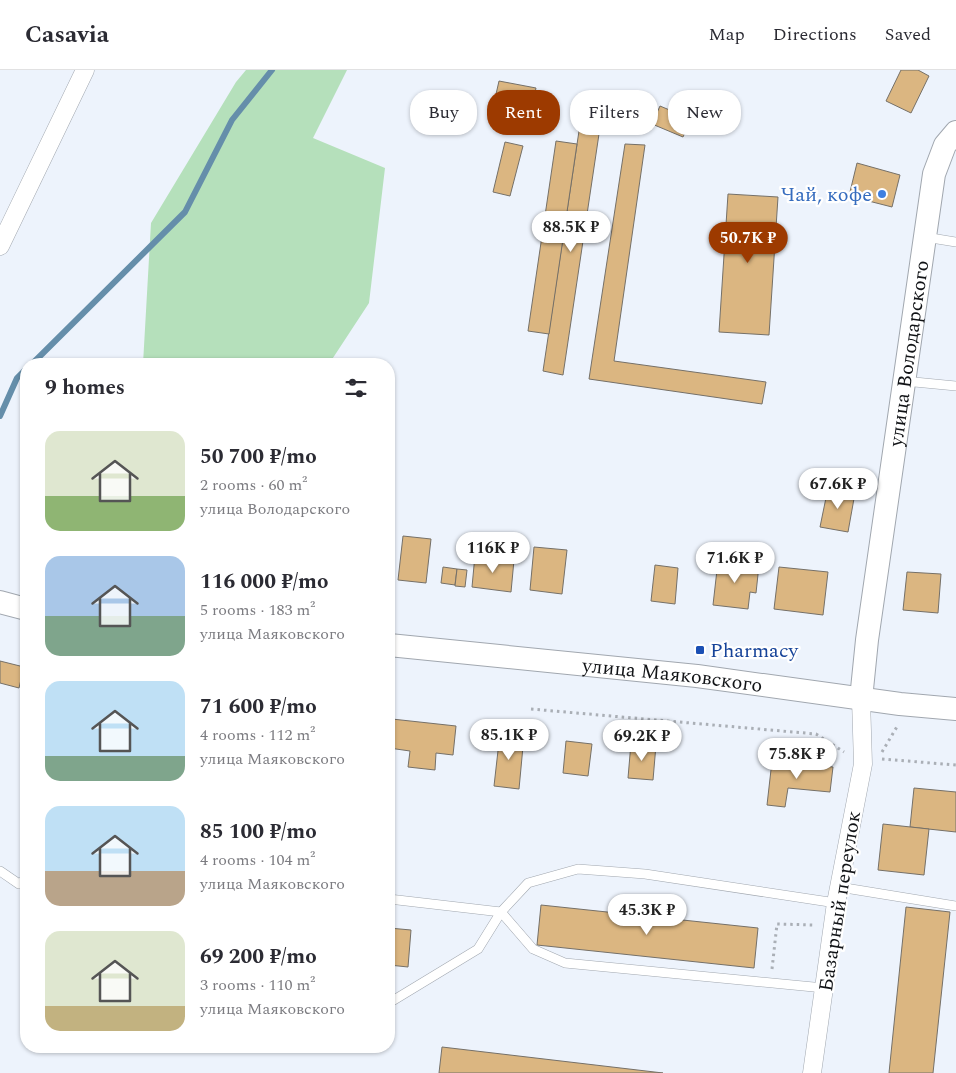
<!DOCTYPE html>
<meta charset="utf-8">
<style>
:root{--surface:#fff;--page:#f7f7f7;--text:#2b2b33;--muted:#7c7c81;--line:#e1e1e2;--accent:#9d3a00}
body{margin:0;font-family:Spectral,serif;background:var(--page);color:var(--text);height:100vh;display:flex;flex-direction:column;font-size:19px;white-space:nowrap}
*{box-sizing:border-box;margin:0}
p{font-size:16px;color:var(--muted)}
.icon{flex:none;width:28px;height:28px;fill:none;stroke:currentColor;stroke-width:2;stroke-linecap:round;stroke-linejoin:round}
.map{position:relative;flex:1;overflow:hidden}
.drawer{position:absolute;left:20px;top:288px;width:375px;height:695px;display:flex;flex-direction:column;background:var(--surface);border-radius:20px;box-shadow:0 1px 4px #0004}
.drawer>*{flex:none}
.banner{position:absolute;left:410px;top:20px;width:470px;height:45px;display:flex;gap:10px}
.price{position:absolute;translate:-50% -42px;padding:0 11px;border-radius:18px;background:#fff;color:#222;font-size:16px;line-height:32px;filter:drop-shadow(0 1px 2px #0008)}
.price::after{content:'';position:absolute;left:50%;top:30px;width:15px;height:11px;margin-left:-8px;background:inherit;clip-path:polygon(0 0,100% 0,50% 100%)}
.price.current{background:var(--accent);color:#fff}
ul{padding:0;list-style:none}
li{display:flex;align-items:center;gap:15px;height:125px;padding:0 25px}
li span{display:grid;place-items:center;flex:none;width:140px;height:100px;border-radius:15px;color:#555}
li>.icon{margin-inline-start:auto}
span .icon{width:60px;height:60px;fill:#fffc;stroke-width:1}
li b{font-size:21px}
h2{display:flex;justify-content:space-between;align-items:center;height:60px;padding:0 25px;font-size:21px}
.chip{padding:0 18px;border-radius:20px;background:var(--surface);box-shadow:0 1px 4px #0004;font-size:18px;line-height:45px}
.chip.current{background:var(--accent);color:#fff}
header{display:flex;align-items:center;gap:30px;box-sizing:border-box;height:70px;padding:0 25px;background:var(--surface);border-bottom:1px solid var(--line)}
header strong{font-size:24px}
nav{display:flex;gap:28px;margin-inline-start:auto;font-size:18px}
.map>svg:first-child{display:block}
.green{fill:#b5e0bb}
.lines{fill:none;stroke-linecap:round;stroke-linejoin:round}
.stream{stroke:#658eaa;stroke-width:6}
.building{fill:#dbb681;stroke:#757068}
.service-casing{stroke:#a1a7af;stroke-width:10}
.minor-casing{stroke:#a1a7af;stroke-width:19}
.tertiary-casing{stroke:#a1a7af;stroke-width:24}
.path{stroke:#aaafb6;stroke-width:3;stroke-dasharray:2.5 4;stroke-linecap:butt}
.service{stroke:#fff;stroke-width:9}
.minor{stroke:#fff;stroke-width:18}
.tertiary{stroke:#fff;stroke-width:22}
.shop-dot{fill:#3f7fe0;stroke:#fff;stroke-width:2}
.transit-dot{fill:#1a4fb4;stroke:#fff;stroke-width:2}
.labels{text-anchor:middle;stroke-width:4.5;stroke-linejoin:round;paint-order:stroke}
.shop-label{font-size:20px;fill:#366cbe;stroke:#fff;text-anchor:end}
.street-label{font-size:20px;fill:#111316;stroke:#fff}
.transit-label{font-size:20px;fill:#164399;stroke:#fff;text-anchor:start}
</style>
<header>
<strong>Casavia</strong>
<nav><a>Map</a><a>Directions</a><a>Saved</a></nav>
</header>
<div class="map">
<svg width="956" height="1003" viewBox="0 0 956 1003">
<rect width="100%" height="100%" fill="#edf3fc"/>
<!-- green -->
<polygon class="green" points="246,0 347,0 313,68 385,98 369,233 329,294 143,294 151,153 236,12"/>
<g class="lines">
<!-- stream -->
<g class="stream">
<polyline points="32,294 185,142 232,50 272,0"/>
<polyline points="0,346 17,308 26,299"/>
</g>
</g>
<!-- building -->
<g class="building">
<polygon points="901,0 918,0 929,6 911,43 886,31"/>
<polygon points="499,11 536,18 531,40 494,33"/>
<polygon points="660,36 691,49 683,67 652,54"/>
<polygon points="579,61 599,64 563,305 543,301"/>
<polygon points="556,71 577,74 549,264 528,261"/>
<polygon points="505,72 523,76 510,126 493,122"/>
<polygon points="625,74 645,75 614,291 766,312 762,334 589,309"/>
<polygon points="857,93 900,105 892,137 849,126"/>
<polygon points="728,124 778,127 769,265 719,262"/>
<polygon points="828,418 855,423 848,462 820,457"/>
<polygon points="403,466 431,469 426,513 398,510"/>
<polygon points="534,477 567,480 562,524 530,520"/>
<polygon points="475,485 514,490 511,522 472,517"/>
<polygon points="718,491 759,495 756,523 750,522 748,539 713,535"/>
<polygon points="655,495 678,498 675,534 651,531"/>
<polygon points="443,497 457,499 455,515 441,513"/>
<polygon points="779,497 828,502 823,545 774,539"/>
<polygon points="457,499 467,500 465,517 455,516"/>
<polygon points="907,502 941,504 938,543 903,540"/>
<polygon points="0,591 24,597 19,618 0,613"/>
<polygon points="392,649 456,656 453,685 436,683 435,700 408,697 410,681 389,678"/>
<polygon points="500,663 524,666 519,719 494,716"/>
<polygon points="566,671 592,674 588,706 563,703"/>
<polygon points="631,673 656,675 653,710 628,708"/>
<polygon points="772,691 833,697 830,722 788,718 785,737 767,735"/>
<polygon points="914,718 956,722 956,762 910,757"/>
<polygon points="883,754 929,759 924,805 878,800"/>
<polygon points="541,835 758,858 754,898 537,875"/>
<polygon points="906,837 950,842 933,1003 889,1003"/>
<polygon points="389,858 411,860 408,897 389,895"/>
<polygon points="442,977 663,1003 439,1003"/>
</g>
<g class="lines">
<!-- service casing -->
<g class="service-casing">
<g id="service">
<polyline points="925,167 956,172"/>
<polyline points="904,311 956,316"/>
<polyline points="0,801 19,814 26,809"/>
<polyline points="839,817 956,836"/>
<polyline points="389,829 501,842 533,879 565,893 824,918"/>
<polyline points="389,933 478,879 501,842 528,813 578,799 645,804 836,833"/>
</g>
</g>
<!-- minor casing -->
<g class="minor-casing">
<g id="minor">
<polyline points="0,176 85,0"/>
<polyline points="812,1003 836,833 863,694 861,629"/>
</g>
</g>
<!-- tertiary casing -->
<g class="tertiary-casing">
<g id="tertiary">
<polyline points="0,532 26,539"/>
<path id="s1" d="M389,575L697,606L900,634L956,639"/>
<path id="s2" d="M861,629L867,570L934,104L945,75L956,62"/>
</g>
</g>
<!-- path -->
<g class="path">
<polyline points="531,639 816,664 844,682"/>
<polyline points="882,682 898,655"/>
<polyline points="882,689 956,695"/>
<polyline points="772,899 777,854 813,855"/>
</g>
<!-- service -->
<use href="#service" class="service"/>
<!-- minor -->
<use href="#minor" class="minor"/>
<!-- tertiary -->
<use href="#tertiary" class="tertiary"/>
</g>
<!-- markers -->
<circle class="shop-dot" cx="882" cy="124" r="5"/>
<rect class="transit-dot" x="695" y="575" width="10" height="10" rx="2.5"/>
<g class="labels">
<!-- shop labels -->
<g class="shop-label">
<text x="872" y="131">Чай, кофе</text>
</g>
<!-- street labels -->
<g class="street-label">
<text dy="7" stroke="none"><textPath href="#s2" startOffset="349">улица Володарского</textPath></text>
<text dy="7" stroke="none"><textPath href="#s1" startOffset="285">улица Маяковского</textPath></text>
<text transform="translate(839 831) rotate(-81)" y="7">Базарный переулок</text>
</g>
<!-- transit labels -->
<g class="transit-label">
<text x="710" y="587">Pharmacy</text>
</g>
</g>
</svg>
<b class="price" style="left:571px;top:183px">88.5K ₽</b>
<b class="price current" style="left:748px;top:194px">50.7K ₽</b>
<b class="price" style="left:838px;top:440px">67.6K ₽</b>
<b class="price" style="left:493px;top:504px">116K ₽</b>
<b class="price" style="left:735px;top:514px">71.6K ₽</b>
<b class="price" style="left:509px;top:691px">85.1K ₽</b>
<b class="price" style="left:642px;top:692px">69.2K ₽</b>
<b class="price" style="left:797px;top:710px">75.8K ₽</b>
<b class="price" style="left:647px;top:866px">45.3K ₽</b>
<div class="banner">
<a class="chip">Buy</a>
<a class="chip current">Rent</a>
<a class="chip">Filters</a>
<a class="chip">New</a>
</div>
<section class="drawer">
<h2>9 homes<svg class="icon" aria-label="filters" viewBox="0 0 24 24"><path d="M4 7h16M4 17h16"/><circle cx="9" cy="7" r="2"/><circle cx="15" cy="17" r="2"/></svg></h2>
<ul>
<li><span style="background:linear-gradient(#dfe7d0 65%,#8fb573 0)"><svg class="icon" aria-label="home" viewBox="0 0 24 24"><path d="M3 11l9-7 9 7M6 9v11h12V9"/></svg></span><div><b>50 700 ₽/mo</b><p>2 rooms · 60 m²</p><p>улица Володарского</p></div></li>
<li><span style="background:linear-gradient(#a9c7e8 60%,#7fa58c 0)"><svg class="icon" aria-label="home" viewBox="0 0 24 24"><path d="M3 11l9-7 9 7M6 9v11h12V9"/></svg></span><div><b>116 000 ₽/mo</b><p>5 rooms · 183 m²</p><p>улица Маяковского</p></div></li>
<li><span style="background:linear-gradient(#bfe0f5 75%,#7fa58c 0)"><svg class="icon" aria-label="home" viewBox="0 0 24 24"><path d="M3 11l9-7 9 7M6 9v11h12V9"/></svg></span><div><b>71 600 ₽/mo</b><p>4 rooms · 112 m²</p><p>улица Маяковского</p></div></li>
<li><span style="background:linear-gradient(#bfe0f5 65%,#b9a48a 0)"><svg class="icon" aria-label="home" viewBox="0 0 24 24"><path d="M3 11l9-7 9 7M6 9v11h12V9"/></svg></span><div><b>85 100 ₽/mo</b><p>4 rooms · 104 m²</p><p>улица Маяковского</p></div></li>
<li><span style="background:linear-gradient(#dfe7d0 75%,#c2b280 0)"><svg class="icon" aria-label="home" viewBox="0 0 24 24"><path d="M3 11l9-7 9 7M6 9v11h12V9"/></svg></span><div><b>69 200 ₽/mo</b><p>3 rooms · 110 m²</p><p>улица Маяковского</p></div></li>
</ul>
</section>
</div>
